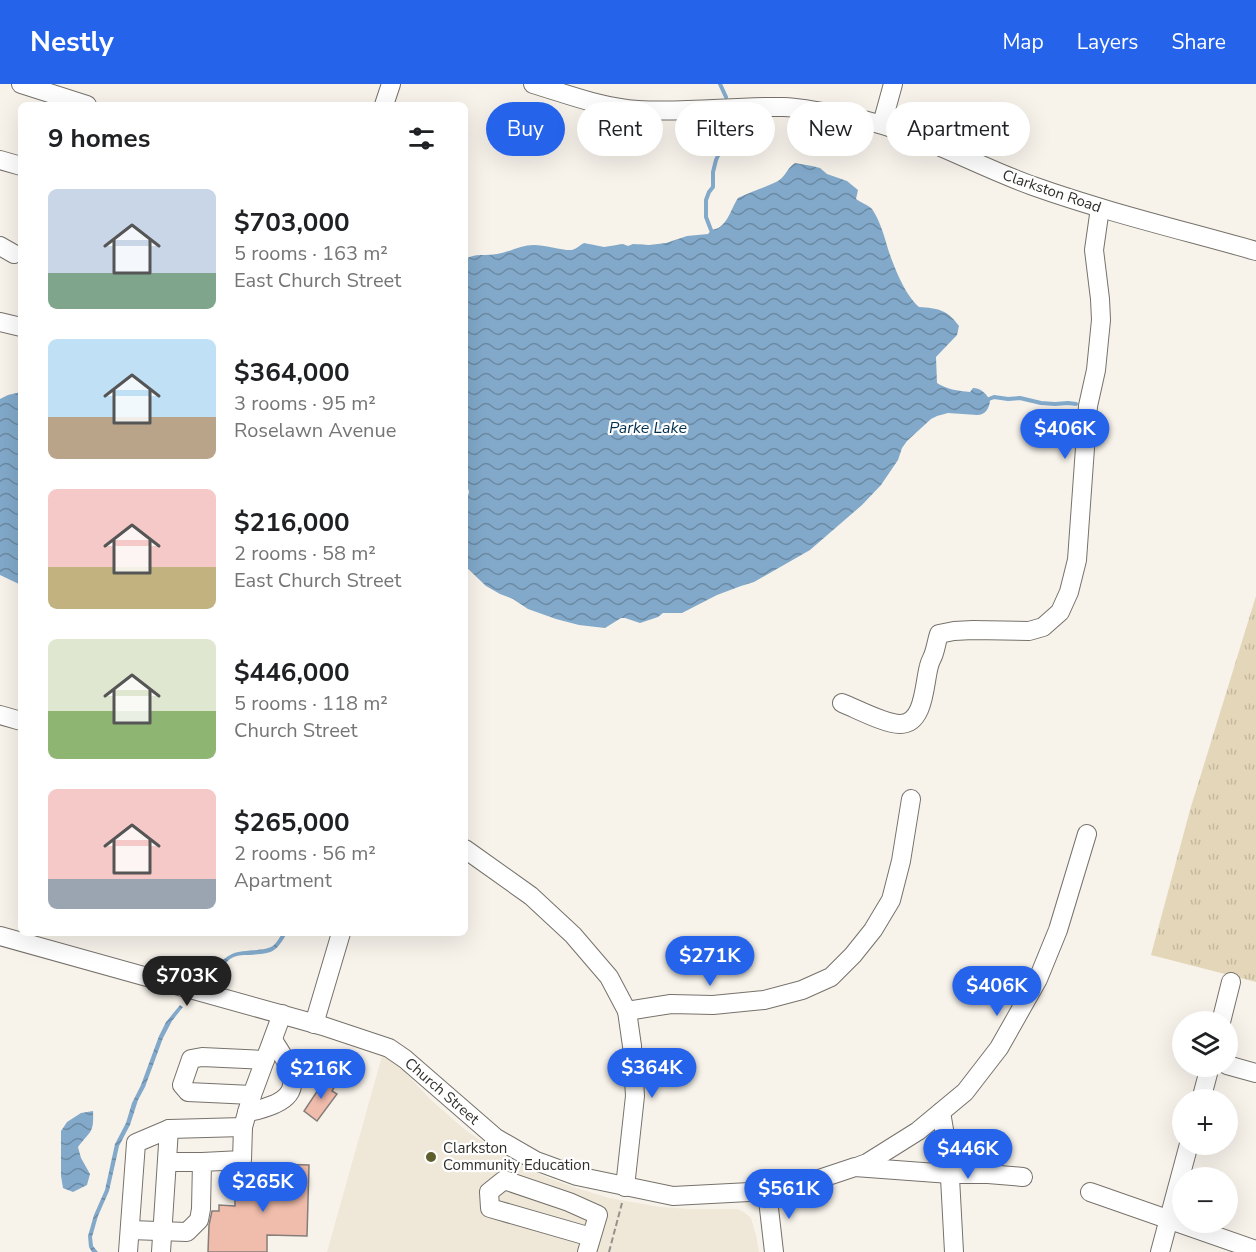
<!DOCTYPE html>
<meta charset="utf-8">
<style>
:root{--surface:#fff;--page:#f6f6f6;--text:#202124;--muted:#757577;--accent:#2563eb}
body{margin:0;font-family:"Nunito Sans",sans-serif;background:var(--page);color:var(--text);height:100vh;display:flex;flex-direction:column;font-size:22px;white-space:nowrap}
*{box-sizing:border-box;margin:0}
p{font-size:20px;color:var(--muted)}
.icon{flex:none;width:33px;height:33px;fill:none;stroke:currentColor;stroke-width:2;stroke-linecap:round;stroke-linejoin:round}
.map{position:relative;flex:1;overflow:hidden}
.side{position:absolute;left:18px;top:18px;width:450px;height:834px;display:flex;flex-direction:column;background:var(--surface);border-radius:9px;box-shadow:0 6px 24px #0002}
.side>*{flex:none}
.guide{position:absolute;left:486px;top:18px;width:570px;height:54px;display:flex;gap:12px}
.tools{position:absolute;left:1172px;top:927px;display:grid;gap:12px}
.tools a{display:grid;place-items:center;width:66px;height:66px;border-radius:50%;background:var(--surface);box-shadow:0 6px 24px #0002;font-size:30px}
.price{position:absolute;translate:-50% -51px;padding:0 14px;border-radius:21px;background:var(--accent);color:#fff;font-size:20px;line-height:39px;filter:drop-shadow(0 2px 3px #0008)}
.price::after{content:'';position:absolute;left:50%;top:36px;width:18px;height:14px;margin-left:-9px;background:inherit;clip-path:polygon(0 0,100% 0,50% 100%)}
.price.current{background:#222;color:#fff}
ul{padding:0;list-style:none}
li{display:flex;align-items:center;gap:18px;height:150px;padding:0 30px}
li span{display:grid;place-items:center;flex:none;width:168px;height:120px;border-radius:9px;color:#555}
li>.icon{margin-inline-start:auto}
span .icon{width:72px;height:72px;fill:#fffc;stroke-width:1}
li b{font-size:26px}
h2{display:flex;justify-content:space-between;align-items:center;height:72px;padding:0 30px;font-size:26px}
.chip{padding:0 21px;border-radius:27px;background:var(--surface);box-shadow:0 6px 24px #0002;font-size:21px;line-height:54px}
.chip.current{background:var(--accent);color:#fff}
header{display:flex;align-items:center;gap:36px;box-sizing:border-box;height:84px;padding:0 30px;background:var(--accent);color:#fff}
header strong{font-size:28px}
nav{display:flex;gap:33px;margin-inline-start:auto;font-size:21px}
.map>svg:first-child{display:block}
.built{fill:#efe7d8}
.park{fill:url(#park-tufts)}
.water{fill:url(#water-waves)}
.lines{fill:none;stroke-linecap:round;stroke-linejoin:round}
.stream{stroke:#82a9ca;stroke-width:4}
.building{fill:#f0bcab;stroke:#857d7a;stroke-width:1.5}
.minor-casing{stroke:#76726b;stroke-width:20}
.path{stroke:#94918c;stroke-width:2;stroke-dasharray:6 3;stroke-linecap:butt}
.minor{stroke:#fff;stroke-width:18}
.poi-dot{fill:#5e5f2d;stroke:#fff;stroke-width:2}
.labels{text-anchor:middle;stroke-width:4.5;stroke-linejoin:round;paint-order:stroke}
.street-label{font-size:15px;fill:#31302d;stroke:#fff}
.poi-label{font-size:15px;fill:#31302d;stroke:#fff;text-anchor:start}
.water-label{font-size:16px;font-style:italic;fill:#003050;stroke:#fff}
</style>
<header>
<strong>Nestly</strong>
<nav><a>Map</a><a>Layers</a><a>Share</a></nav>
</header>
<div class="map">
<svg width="1256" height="1168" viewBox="0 0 1256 1168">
<defs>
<pattern id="park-tufts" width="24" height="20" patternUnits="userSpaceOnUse" patternTransform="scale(1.5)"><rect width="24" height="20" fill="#e4d6b8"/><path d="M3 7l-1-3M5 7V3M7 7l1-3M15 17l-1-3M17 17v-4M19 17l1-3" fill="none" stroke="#c4b89e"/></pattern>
<pattern id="water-waves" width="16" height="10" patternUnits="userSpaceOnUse" patternTransform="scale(1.5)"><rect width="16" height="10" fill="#82a9ca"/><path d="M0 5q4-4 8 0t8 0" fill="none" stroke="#6b8aa4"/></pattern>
</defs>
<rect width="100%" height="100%" fill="#f7f3eb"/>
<!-- built -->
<polygon class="built" points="382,972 389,975 401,984 430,1015 464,1045 480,1056 520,1080 546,1093 573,1103 609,1114 660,1123 689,1125 737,1125 744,1128 751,1134 756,1151 759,1168 327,1168"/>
<!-- park -->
<polygon class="park" points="1256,512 1256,898 1151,871 1190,726"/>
<!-- water -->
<g class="water">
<path d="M795,79L812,82L820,84L827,90L847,97L858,106L856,115C861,119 867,120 872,125C880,137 884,151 888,165C894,183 905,211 919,223C938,224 948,226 959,242L957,251L936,273L937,299C946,305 958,307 970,308L973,304C981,304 987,310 990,317C989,325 985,331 977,331L948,329L937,332L931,335L907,357L902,364L898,376L881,401L862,421L810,466L754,498L741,502L717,511L682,529H663L658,533L640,539L625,534H621L605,544L579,541L556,535L528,525L513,515L500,510L486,502L465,482V420L469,408L465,394V175C475,169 486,172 497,170C510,168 521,161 534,161C544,161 565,167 572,166C576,165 580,161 584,159L604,163L623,160L628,162L633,160L649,161L666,159L687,152L708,150L711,146C727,145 730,126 738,114C750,108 767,103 778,97C786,92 787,84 795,79Z"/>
<polygon points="21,308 21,501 0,491 0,315 8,311"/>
<path d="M282,849H287C275,870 272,869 249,871C242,871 236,871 230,875C222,881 221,892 213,898L209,895C217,886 220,875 232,870C243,865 266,868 274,861C277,858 280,853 282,849Z"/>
<polygon points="180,921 183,923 172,937 163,954 145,1003 138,1016 130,1041 119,1062 109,1107 98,1132 92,1153 93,1162 98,1168 92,1168 89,1163 88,1152 94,1131 105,1106 115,1060 126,1039 132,1019 141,1001 159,952 166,938"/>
<path d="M93,1027C94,1049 91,1046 78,1063L81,1074L90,1090L87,1101L73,1108L63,1104L61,1092V1047L67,1038L81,1029Z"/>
</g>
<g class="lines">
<!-- stream -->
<g class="stream">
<polyline points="720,0 726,13"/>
<polyline points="711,146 706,133 706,116 709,108 713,103 713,88 716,76 722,63 720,58 722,51"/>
<polyline points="989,315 994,313 1008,315 1020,314 1041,319 1055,320 1068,319 1076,320"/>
</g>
</g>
<!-- building -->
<g class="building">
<polygon points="324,994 335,1002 332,1007 337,1010 317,1037 304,1027 318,1006 316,1005"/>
<polygon points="274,1080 309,1081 307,1152 267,1151 267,1168 208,1168 209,1141 212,1127 219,1127 219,1121 235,1122 235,1102 273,1102"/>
</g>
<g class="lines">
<!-- minor casing -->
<g class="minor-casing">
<g id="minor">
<polyline points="21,0 87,21"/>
<path d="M533,0C567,10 602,24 638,26C687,29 735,22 784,23C807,24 832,30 855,34C918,47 974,81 1033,102C1106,128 1182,146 1256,167"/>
<polyline points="384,21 391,0"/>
<polyline points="882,40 893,0"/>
<polyline points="0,76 21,82"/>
<polyline points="0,162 14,170"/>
<polyline points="0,238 21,243"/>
<path d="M842,619C857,625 885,640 900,640C925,640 924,599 929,582C930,577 933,573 934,569C936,563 937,556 939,550L954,547L973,546L1029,547L1043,543L1060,528L1069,508L1077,476L1088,322L1096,286L1101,236L1100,215L1094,166L1100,124"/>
<polyline points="0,631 21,637"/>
<polyline points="465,765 531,812 573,851 609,893 627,927 671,920 713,921 764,916 802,906 831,893 853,871 873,846 891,816 901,777 911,715"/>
<polyline points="0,852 323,942 389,964 405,975 496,1054 536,1077 577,1092 673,1112 767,1107 816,1096 855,1083 950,1090 988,1090 1023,1093"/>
<polyline points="1221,938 1231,898"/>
<polyline points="314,940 341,849"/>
<polyline points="1227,981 1256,989"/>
<polyline points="252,1011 188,1008 182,1001 191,975 202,973 265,976"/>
<polyline points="1201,1016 1210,982"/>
<path d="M247,1028C258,1027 265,1024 275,1020C308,1005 286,977 273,956"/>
<polyline points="941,1028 949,1075 954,1168"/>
<polyline points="167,1078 202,1078"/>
<polyline points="859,1082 867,1079 918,1047 965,1008 999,964 1038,895 1058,846 1087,750"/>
<polyline points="625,1103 635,1012 632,962 627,927"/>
<polyline points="767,1107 774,1168"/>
<polyline points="1090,1108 1256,1166"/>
<polyline points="130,1146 187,1148 199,1136 201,1125 202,1078 242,1076 243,1043"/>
<polyline points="128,1168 136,1059 169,1045 243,1043 252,1011 282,930"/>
<polyline points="161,1168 169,1045"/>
<polyline points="587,1168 598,1131 569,1118 504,1096 489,1108 490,1124 591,1153"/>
<polyline points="1160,1168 1189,1060"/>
</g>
</g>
<!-- path -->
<polyline class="path" points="609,1168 622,1119"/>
<!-- minor -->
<use href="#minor" class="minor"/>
</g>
<!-- markers -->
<circle class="poi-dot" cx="431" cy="1073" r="6"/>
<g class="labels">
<!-- street labels -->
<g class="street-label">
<text transform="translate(1052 107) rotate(19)" y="5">Clarkston Road</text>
<text transform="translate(442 1007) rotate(41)" y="5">Church Street</text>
</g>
<!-- poi labels -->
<g class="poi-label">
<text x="443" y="1069">Clarkston<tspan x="443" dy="17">Community Education</tspan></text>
</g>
<!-- water labels -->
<g class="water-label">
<text x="648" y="349">Parke Lake</text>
</g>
</g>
</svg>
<div class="tools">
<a><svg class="icon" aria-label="layers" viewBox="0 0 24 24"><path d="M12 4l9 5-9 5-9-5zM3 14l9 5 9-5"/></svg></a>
<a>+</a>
<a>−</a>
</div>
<b class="price" style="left:1065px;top:376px">$406K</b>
<b class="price" style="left:710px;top:903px">$271K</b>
<b class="price current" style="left:187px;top:923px">$703K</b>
<b class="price" style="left:997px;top:933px">$406K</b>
<b class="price" style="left:652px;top:1015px">$364K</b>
<b class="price" style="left:321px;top:1016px">$216K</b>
<b class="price" style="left:968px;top:1096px">$446K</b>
<b class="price" style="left:263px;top:1129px">$265K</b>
<b class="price" style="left:789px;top:1136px">$561K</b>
<div class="guide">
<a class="chip current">Buy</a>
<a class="chip">Rent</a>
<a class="chip">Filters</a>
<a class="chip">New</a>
<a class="chip">Apartment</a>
</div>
<section class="side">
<h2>9 homes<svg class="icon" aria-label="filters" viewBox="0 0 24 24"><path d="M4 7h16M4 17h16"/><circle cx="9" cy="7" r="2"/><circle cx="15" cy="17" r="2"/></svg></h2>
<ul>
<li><span style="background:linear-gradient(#c9d6e8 70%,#7fa58c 0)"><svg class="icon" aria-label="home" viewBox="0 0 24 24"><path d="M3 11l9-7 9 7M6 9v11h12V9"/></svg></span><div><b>$703,000</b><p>5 rooms · 163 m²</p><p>East Church Street</p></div></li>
<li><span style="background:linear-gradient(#bfe0f5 65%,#b9a48a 0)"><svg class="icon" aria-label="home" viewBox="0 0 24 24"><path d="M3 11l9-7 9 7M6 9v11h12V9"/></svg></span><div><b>$364,000</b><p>3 rooms · 95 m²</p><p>Roselawn Avenue</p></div></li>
<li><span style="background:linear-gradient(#f6c9c9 65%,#c2b280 0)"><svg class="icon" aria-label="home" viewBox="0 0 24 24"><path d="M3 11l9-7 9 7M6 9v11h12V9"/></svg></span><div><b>$216,000</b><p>2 rooms · 58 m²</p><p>East Church Street</p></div></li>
<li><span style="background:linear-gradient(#dfe7d0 60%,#8fb573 0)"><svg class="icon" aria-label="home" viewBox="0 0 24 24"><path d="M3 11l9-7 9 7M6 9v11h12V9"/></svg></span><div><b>$446,000</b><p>5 rooms · 118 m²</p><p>Church Street</p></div></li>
<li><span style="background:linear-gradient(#f6c9c9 75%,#9aa5b1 0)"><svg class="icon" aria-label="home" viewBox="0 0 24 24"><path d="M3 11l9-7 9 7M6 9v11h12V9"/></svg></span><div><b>$265,000</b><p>2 rooms · 56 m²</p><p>Apartment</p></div></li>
</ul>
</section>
</div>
